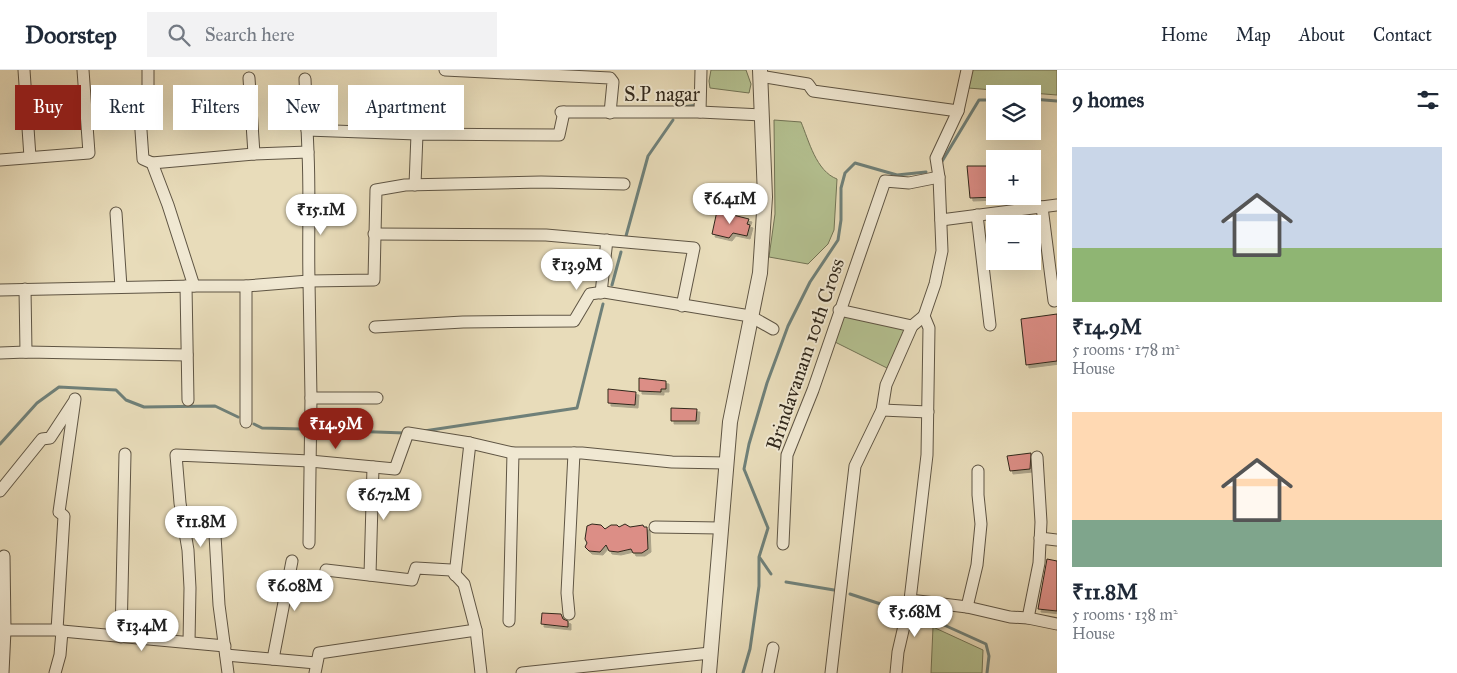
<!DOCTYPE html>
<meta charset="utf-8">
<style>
:root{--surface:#fff;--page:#f2f2f3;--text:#1f2937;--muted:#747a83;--line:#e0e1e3;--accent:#8f2418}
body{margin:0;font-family:"IM FELL Great Primer",serif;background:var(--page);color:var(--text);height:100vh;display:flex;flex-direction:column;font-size:19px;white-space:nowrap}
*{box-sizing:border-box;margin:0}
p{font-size:16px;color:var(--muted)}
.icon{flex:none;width:28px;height:28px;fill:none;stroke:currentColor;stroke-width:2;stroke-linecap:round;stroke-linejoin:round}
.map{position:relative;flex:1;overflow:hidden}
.details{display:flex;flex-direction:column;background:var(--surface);width:400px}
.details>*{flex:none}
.guide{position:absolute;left:15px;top:15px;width:475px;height:45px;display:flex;gap:10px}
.tools{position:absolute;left:986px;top:15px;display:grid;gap:10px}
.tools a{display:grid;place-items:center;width:55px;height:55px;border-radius:0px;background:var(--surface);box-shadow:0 5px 20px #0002;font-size:25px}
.price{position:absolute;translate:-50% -42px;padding:0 11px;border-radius:18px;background:#fff;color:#222;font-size:16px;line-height:32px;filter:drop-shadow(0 1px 2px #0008)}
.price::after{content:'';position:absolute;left:50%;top:30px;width:15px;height:11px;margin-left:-8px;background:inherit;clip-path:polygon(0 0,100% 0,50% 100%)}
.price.active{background:var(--accent);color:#fff}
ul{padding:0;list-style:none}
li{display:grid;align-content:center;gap:10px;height:265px;padding:0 15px}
li span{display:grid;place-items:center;height:155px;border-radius:0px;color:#555}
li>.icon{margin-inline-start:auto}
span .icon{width:90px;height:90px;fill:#fffc;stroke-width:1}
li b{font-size:21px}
h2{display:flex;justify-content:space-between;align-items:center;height:60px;padding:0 15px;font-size:21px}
.tag{padding:0 18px;border-radius:0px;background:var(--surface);box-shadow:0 5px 20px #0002;font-size:18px;line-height:45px}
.tag.active{background:var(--accent);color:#fff}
header{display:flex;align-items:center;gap:30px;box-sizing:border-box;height:70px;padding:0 25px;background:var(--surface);border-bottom:1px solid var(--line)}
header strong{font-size:24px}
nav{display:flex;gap:28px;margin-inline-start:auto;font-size:18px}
.search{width:350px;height:45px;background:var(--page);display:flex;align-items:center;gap:12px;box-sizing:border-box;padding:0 18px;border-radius:0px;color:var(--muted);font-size:19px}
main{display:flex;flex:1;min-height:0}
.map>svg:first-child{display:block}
.green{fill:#b4c191;stroke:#727456}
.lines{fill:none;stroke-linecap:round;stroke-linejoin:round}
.stream{stroke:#6f8079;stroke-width:3}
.building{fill:#dc8e86;stroke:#31281c;filter:url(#shadow)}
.minor-casing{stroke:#5f5544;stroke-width:13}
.tertiary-casing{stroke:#5f5544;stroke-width:16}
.minor{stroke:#f0e8d2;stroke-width:11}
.tertiary{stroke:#f0e8d2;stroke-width:14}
.labels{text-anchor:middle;stroke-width:4;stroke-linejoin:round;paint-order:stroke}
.street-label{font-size:20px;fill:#31281c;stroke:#f0e8d2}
</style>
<header>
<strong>Doorstep</strong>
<div class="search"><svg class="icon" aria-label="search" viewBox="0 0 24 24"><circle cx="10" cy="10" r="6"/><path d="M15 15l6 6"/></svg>Search here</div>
<nav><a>Home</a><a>Map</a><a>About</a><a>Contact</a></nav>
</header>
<main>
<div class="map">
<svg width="1057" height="603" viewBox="0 0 1057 603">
<defs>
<filter id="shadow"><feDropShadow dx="3" dy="3" stdDeviation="0" flood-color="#0004"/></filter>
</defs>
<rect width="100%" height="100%" fill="#e8dcba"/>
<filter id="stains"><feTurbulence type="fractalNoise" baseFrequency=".004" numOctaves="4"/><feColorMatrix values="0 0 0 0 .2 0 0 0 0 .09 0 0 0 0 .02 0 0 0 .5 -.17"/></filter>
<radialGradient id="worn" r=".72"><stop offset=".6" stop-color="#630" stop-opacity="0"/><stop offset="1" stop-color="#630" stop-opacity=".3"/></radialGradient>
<!-- green -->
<g class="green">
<polygon points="711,0 746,0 751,14 749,23 710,18 709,11"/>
<polygon points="972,0 1057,0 1057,25 968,18"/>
<path d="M774,50L801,52C809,71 816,101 837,109L834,160L828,174L808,194L769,187L775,144Z"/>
<polygon points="843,246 905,259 889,299 833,271"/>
<polygon points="933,557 983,580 982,603 931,603"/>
</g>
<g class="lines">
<!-- stream -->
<g class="stream">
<polyline points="1032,29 1057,31"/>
<polyline points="682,37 698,35"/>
<polyline points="941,93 979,30 995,30"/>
<polyline points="626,166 648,86 673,50"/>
<polyline points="612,215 621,182"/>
<polyline points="254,354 262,358 302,359"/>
<polyline points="319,360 405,363"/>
<polyline points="424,361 577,338 603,234"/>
<polyline points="0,374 37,333 59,317 116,320 126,330 144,337 215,336 238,347"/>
<polyline points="760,488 771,504"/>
<polyline points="786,512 834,520"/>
<polyline points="850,524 902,541"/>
<polyline points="914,544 933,550 986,574 989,586 987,603"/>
<polyline points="743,603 750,579 759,516 759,487 768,458 744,399 749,374 767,313 788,256 810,212 838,170 841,150 841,118 845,103 855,93 897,105 926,102"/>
</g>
</g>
<!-- building -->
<g class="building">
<polygon points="967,96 995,96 995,127 970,128"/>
<polygon points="717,141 749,149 747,154 750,155 747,166 733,163 729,168 712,164"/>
<polygon points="1057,244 1057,291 1026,295 1021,249"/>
<polygon points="639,308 666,311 666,319 661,319 661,322 639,321"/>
<polygon points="608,319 636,322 635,335 608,333"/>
<polygon points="671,338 697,339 696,351 671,351"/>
<polygon points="1031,383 1030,399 1010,401 1007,386"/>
<polygon points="592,454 601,455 605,459 611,455 617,455 619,457 625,454 630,457 643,455 644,457 647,457 648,479 642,483 633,483 631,479 618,482 609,481 606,475 600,482 589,481 585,477 587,473 585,469 587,456"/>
<polygon points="1047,489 1057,491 1057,541 1038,539"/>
<polygon points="542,543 561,544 563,549 568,551 568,557 541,554"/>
</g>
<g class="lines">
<!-- minor casing -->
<g class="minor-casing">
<g id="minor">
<polyline points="24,0 30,87"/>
<polyline points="148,0 148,22 139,32 143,89 152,93 168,135 194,216 246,216 309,211 311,328 309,473"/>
<polyline points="445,0 610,8 613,12 610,43"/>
<polyline points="760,6 808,14 813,21 958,41"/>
<polyline points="249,8 254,84"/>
<polyline points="305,9 308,82"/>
<polyline points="561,42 700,42 762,45"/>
<polyline points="700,42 701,0"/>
<polyline points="307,60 417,64"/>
<polyline points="0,90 89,83 83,0"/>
<path d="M152,93L254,84L308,82C310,125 308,168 309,211L374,210L376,120L405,115L541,112L624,114"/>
<polyline points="415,115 417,64 559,65 564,42"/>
<polyline points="1042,137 1054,231"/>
<polyline points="116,143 121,217"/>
<polyline points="977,145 990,255"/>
<polyline points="941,150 1057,135"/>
<polyline points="374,164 546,165 694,178 682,236"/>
<polyline points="186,216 188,330"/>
<polyline points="25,219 26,282"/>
<polyline points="0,220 194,216"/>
<polyline points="601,223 607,170"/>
<polyline points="839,240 912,256"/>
<polyline points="924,246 935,214 942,181 939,107 936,88 958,41 967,0"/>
<polyline points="375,257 463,252 574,251 590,224 604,222 750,246 773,259"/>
<polyline points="0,283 26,282 187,285"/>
<polyline points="311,328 377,328"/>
<polyline points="882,340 928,342"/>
<polyline points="246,352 246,216"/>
<polyline points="0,421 42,369 50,368 73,333"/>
<polyline points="655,457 720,458"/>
<polyline points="215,465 219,535 228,603"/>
<polyline points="1040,468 1057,470"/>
<polyline points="783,474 787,385 813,320 885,111 909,113 939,107"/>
<polyline points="326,500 412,510 416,498 451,500 464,514 476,560 481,603"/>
<polyline points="370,505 373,397"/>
<polyline points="455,505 470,373"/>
<polyline points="910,530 967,537 1010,547 1028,548 1057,554"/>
<polyline points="967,537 977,495 981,454 978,425 978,401"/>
<polyline points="569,544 567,523 574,383"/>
<polyline points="1028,548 1039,493 1041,452 1037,387"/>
<polyline points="509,551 513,383"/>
<polyline points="0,560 57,560"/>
<polyline points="62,561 225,576"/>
<polyline points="121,567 125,384"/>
<polyline points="189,572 190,518 188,480 180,433 176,385 310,391 395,399 408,363 470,373 513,383 582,383 672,392 726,393"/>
<polyline points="226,585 316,593"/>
<polyline points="273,589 292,491"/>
<polyline points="3,603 5,560 4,486"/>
<polyline points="55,603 60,585 62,561 57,560 64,446 59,442 75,329"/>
<polyline points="315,603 319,583 476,560"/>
<polyline points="522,603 710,583"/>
<polyline points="768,603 773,578"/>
<polyline points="831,603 855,396 882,340 886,315 912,256 924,246"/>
<polyline points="896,603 898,582 910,530 927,385 929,258 924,246"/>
</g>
</g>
<!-- tertiary casing -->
<g class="tertiary-casing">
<polyline id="tertiary" points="709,603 730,352 760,203 765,127 760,0"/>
</g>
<!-- minor -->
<use href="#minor" class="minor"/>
<!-- tertiary -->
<use href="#tertiary" class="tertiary"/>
</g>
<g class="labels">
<!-- street labels -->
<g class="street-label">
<text x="662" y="31">S.P nagar</text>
<text transform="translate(805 284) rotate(-71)" y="7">Brindavanam 10th Cross</text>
</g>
</g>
<rect width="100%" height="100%" filter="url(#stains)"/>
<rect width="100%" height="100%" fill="url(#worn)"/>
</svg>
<div class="tools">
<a><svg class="icon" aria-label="layers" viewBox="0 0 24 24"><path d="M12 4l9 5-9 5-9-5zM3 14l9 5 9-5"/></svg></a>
<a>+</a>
<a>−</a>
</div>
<b class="price" style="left:730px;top:155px">₹6.41M</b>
<b class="price" style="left:321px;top:166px">₹15.1M</b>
<b class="price" style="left:577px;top:221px">₹13.9M</b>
<b class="price active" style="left:336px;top:380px">₹14.9M</b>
<b class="price" style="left:384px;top:451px">₹6.72M</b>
<b class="price" style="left:201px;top:478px">₹11.8M</b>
<b class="price" style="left:295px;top:542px">₹6.08M</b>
<b class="price" style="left:915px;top:568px">₹5.68M</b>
<b class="price" style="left:142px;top:582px">₹13.4M</b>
<div class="guide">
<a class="tag active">Buy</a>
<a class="tag">Rent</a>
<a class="tag">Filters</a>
<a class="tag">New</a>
<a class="tag">Apartment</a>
</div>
</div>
<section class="details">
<h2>9 homes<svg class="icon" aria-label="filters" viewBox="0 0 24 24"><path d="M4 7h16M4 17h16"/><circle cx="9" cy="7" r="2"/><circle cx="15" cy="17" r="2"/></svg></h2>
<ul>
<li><span style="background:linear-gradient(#c9d6e8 65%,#8fb573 0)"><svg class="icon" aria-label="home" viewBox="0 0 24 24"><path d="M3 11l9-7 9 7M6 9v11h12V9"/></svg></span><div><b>₹14.9M</b><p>5 rooms · 178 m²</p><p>House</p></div></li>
<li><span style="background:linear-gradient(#ffd9b3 70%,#7fa58c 0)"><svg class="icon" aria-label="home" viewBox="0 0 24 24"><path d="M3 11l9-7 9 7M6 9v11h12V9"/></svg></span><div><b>₹11.8M</b><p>5 rooms · 138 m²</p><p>House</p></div></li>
</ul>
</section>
</main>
